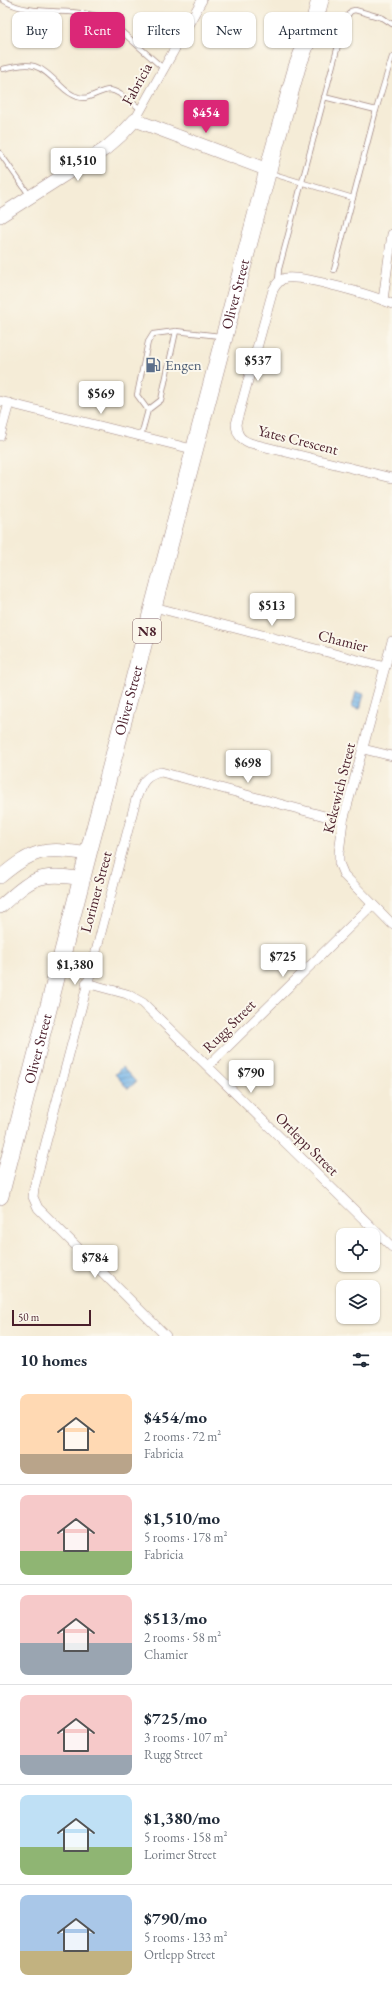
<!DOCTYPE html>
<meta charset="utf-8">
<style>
:root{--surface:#fff;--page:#f2f2f3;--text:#1f2937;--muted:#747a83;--line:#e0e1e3;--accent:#db2777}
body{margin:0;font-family:"EB Garamond",serif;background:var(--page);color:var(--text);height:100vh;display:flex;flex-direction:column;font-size:15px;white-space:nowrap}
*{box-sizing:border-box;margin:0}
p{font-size:13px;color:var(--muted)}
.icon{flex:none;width:22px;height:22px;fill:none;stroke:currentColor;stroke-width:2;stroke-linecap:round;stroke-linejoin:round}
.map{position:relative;height:1336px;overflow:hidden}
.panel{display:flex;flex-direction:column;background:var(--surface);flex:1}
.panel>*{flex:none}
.top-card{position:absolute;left:12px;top:12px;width:368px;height:36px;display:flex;gap:8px}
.controls{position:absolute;left:336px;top:1228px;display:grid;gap:8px}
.controls a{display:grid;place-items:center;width:44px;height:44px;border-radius:8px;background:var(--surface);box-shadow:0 1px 3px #0004;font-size:20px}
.scale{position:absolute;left:12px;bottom:10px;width:79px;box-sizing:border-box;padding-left:4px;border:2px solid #4a1f2b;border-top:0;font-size:11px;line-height:14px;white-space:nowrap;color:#4a1f2b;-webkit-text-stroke:3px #fbf7ec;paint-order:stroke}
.price{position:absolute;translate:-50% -34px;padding:0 9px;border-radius:4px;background:#fff;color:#222;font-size:13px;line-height:26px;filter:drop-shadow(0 1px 2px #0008)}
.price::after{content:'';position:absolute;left:50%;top:24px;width:12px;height:9px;margin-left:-6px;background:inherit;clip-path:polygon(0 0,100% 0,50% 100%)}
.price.selected{background:var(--accent);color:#fff}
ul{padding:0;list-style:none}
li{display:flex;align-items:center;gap:12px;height:100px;padding:0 20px}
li+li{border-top:1px solid var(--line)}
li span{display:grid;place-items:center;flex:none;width:112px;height:80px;border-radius:8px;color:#555}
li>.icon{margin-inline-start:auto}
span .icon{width:48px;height:48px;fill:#fffc;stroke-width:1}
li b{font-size:17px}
h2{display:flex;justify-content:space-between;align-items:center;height:48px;padding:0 20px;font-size:17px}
.chip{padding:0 14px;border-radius:8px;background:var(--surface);box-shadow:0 1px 3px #0004;font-size:14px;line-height:36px}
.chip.selected{background:var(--accent);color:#fff}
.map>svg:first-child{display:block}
.water{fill:url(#water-rules);stroke:#5e6989}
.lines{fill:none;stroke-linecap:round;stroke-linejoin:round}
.lane-casing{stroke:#a08681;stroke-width:6}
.street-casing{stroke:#a08681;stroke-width:10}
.secondary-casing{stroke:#a08681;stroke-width:14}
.highway-casing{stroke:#a08681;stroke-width:18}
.lane{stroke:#fff;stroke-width:4.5}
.street{stroke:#fff;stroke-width:9}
.secondary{stroke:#fff;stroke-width:13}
.highway{stroke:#fff;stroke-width:17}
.labels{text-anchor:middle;stroke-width:4;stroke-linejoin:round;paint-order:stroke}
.shield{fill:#fbf7ec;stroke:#7f6065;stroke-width:1}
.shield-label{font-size:14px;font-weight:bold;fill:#4a1f2b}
.street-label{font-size:15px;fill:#4a1f2b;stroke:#fbf7ec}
.service-label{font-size:15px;fill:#4e5e75;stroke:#fbf7ec;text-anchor:start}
</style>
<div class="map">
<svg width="392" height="1336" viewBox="0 0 392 1336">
<defs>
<pattern id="water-rules" width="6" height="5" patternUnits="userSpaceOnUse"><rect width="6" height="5" fill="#72b3e7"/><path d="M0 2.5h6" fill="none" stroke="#6091bb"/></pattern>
</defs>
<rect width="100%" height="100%" fill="#fbf7ec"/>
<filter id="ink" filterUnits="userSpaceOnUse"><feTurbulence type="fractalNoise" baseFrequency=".025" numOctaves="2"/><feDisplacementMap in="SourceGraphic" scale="8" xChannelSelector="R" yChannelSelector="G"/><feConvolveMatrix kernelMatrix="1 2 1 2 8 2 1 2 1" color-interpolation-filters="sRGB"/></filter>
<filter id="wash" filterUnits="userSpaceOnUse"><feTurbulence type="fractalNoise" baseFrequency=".012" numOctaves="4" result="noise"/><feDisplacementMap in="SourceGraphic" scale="16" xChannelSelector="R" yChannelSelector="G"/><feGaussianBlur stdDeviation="0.9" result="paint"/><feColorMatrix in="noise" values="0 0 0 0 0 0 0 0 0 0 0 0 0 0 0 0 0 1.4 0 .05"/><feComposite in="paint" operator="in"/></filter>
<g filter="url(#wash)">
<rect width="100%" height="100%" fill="#f5ecd7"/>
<!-- water -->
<g class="water">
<polygon points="356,692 364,694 360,709 352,707"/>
<polygon points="122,1067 136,1082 128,1089 115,1074"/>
</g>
</g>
<g filter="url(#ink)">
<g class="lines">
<!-- lane casing -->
<g class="lane-casing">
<g id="lane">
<path d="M3,0C35,20 78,3 111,22L164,69"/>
<path d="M3,69C33,61 38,64 60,85C65,90 71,95 78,97C90,101 98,90 110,90C120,91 133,104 141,109"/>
<polyline points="324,97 376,110"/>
<polyline points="0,153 30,196"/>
<polyline points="270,173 353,198"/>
<polyline points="334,270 376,110 392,57"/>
<polyline points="278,281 279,269 345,19 351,11 355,10 383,18 392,24"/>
<polyline points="148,410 137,395 148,342 153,334 176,331 220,336"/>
<polyline points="141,436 148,410 161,400 176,331"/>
</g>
</g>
<!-- street casing -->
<g class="street-casing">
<g id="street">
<polyline points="135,120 202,0"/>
<polyline points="383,300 392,234"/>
<path d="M392,304C375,296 303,275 286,278C279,279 276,285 273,290L236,424C237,435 240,439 250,443L392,478"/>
<polyline points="0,401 196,450"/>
<polyline points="0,436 9,403"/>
<polyline points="154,607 385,667"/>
<polyline points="392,641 343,821 339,853 339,863 344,875 392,924"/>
<polyline points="363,749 392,756"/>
<polyline points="86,983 127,994 143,1003 392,1247"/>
<polyline points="208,1066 372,905"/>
<path d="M166,1336L38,1208L33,1197L34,1188L136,799C142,783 144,776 161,772L343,821"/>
</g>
</g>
<!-- secondary casing -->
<g class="secondary-casing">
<g id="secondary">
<polyline points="0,216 105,149 121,135 135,120 268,170"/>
<path d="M0,877C33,849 45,847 88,854"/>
<path d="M0,907C31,879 39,871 82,879"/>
</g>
</g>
<!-- highway casing -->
<g class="highway-casing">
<g id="highway">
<path id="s1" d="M0,1196L88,854L268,170L297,67L314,23L320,0"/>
</g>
</g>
<!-- lane -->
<use href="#lane" class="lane"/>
<!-- street -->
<use href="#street" class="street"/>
<!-- secondary -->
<use href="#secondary" class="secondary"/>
<!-- highway -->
<use href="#highway" class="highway"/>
</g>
</g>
<!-- icons -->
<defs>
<g id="fuel-bare" transform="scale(1.2)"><path d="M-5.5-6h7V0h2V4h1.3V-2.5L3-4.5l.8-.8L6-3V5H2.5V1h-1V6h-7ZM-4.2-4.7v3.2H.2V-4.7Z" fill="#5c6f8a" stroke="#fbf7ec" stroke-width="2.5" paint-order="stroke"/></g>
</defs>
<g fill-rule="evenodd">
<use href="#fuel-bare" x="153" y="365"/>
</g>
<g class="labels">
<!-- shield labels -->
<rect class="shield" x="133" y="619" width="28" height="24" rx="3"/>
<g class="shield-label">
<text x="147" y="636">N8</text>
</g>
<!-- street labels -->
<g class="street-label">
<text transform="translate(137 84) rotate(-61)" y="5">Fabricia</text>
<text dy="5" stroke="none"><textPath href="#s1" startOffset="932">Oliver Street</textPath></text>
<text transform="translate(298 440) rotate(14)" y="5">Yates Crescent</text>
<text transform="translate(343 641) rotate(14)" y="5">Chamier</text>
<text dy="5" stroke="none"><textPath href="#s1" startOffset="512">Oliver Street</textPath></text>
<text transform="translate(339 788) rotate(-76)" y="5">Kekewich Street</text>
<text transform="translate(96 892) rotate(-75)" y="5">Lorimer Street</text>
<text transform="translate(229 1026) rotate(-45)" y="5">Rugg Street</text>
<text dy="5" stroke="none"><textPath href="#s1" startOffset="152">Oliver Street</textPath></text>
<text transform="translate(307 1144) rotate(45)" y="5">Ortlepp Street</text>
</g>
<!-- service labels -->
<g class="service-label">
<text x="165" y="370">Engen</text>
</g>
</g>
</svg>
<div class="controls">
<a><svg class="icon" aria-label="locate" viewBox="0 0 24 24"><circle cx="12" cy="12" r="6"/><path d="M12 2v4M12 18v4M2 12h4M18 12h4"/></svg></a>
<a><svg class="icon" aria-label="layers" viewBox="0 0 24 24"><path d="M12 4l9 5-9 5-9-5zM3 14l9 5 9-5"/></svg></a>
</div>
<div class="scale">50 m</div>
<b class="price selected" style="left:206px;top:134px">$454</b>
<b class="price" style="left:78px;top:182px">$1,510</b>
<b class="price" style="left:258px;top:382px">$537</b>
<b class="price" style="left:101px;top:415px">$569</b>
<b class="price" style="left:272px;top:627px">$513</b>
<b class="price" style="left:248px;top:784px">$698</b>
<b class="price" style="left:283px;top:978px">$725</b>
<b class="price" style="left:75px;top:986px">$1,380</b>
<b class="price" style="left:251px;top:1094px">$790</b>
<b class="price" style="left:95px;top:1279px">$784</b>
<div class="top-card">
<a class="chip">Buy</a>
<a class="chip selected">Rent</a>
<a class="chip">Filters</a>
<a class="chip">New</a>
<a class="chip">Apartment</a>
</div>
</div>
<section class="panel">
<h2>10 homes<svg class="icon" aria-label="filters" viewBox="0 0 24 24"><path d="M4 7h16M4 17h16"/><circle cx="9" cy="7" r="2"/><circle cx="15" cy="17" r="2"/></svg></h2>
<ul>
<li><span style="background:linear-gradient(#ffd9b3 75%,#b9a48a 0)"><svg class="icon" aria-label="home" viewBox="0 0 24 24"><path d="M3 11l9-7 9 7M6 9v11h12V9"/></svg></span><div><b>$454/mo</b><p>2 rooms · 72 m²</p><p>Fabricia</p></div></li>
<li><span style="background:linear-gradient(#f6c9c9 70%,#8fb573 0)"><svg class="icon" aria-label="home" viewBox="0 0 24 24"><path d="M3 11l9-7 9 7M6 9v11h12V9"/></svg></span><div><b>$1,510/mo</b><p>5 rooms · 178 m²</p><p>Fabricia</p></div></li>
<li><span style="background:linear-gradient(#f6c9c9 60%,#9aa5b1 0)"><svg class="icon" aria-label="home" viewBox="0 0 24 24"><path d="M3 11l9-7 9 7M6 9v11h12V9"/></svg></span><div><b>$513/mo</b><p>2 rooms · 58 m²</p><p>Chamier</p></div></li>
<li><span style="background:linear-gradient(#f6c9c9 75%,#9aa5b1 0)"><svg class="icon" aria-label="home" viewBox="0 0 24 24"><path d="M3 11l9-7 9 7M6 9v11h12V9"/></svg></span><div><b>$725/mo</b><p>3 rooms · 107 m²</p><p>Rugg Street</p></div></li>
<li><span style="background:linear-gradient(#bfe0f5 65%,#8fb573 0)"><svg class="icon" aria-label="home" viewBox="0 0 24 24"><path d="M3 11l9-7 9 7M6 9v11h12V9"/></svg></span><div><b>$1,380/mo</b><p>5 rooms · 158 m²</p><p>Lorimer Street</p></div></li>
<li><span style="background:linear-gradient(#a9c7e8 70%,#c2b280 0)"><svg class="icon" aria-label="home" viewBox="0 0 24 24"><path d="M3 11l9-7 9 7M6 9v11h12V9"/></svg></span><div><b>$790/mo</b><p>5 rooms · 133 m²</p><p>Ortlepp Street</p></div></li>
</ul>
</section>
